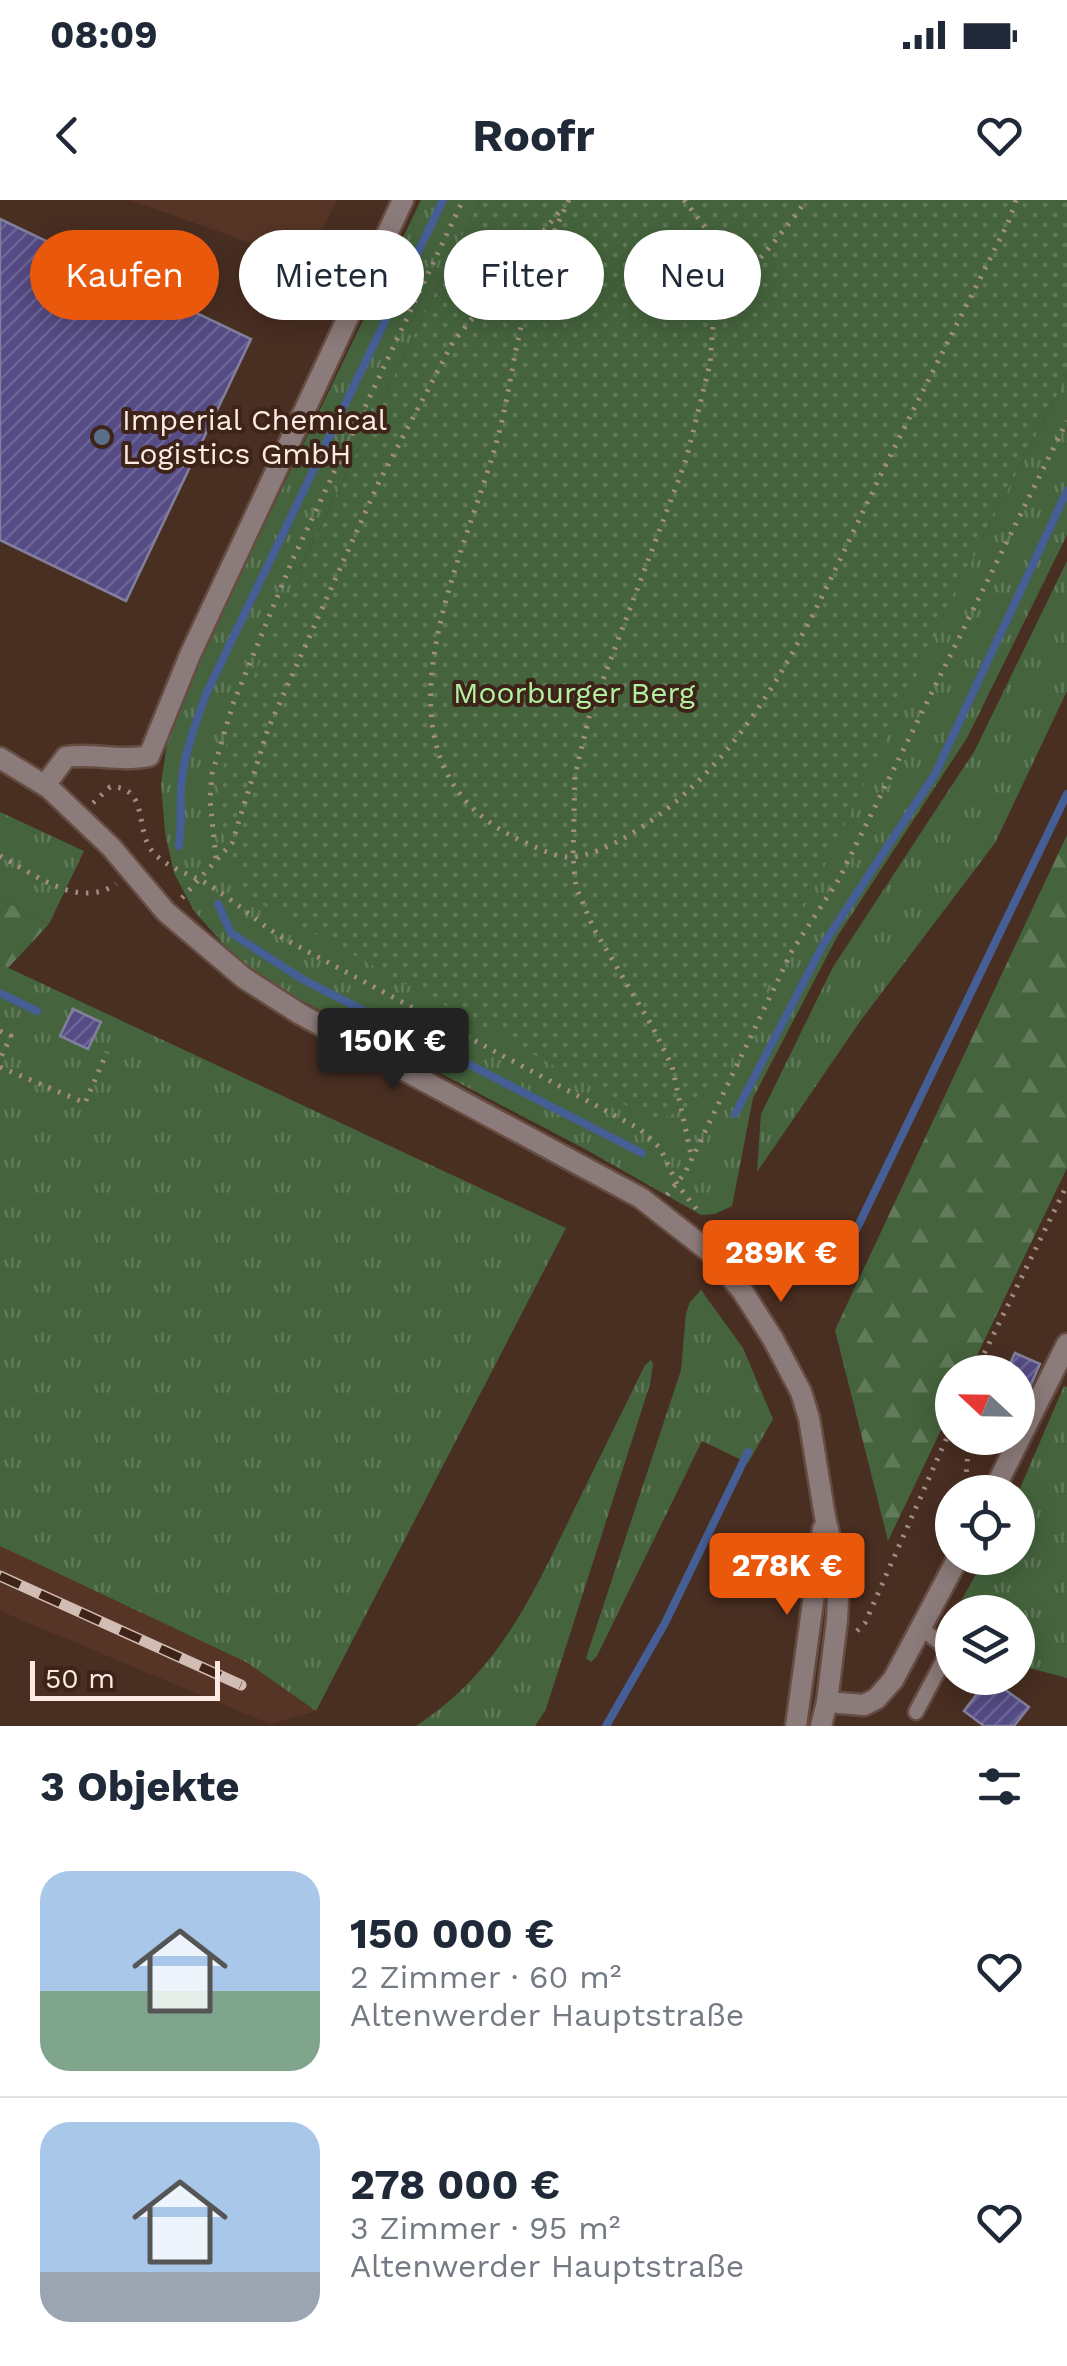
<!DOCTYPE html>
<html lang="de">
<meta charset="utf-8">
<style>
:root{--surface:#fff;--page:#f2f2f3;--text:#1f2937;--muted:#747a83;--line:#e0e1e3;--accent:#ea580c}
body{margin:0;font-family:"Work Sans",sans-serif;background:var(--page);color:var(--text);height:100vh;display:flex;flex-direction:column;font-size:38px;white-space:nowrap}
*{box-sizing:border-box;margin:0}
p{font-size:32px;color:var(--muted)}
.icon{flex:none;width:55px;height:55px;fill:none;stroke:currentColor;stroke-width:2;stroke-linecap:round;stroke-linejoin:round}
.map{position:relative;height:1526px;overflow:hidden}
.drawer{display:flex;flex-direction:column;background:var(--surface);flex:1}
.drawer>*{flex:none}
.banner{position:absolute;left:30px;top:30px;width:1008px;height:90px;display:flex;gap:20px}
.needle{width:65px;rotate:292deg}
.buttons{position:absolute;left:935px;top:1155px;display:grid;gap:20px}
.buttons a{display:grid;place-items:center;width:100px;height:100px;border-radius:50%;background:var(--surface);box-shadow:0 5px 25px #0003;font-size:50px}
.scale{position:absolute;left:30px;bottom:25px;width:190px;box-sizing:border-box;padding-left:10px;border:5px solid #fdebe3;border-top:0;font-size:28px;line-height:35px;white-space:nowrap;color:#fdebe3;-webkit-text-stroke:8px #3e2418;paint-order:stroke}
.price{position:absolute;translate:-50% -85px;padding:0 22px;border-radius:10px;background:var(--accent);color:#fff;font-size:32px;line-height:65px;filter:drop-shadow(0 2px 5px #0008)}
.price::after{content:'';position:absolute;left:50%;top:60px;width:30px;height:22px;margin-left:-15px;background:inherit;clip-path:polygon(0 0,100% 0,50% 100%)}
.price.active{background:#222;color:#fff}
ul{padding:0;list-style:none}
li{display:flex;align-items:center;gap:30px;height:250px;padding:0 40px}
li+li{border-top:2px solid var(--line)}
li span{display:grid;place-items:center;flex:none;width:280px;height:200px;border-radius:30px;color:#555}
li>.icon{margin-inline-start:auto}
span .icon{width:120px;height:120px;fill:#fffc;stroke-width:1}
li b{font-size:42px}
h2{display:flex;justify-content:space-between;align-items:center;height:120px;padding:0 40px;font-size:42px}
.tag{padding:0 35px;border-radius:45px;background:var(--surface);box-shadow:0 5px 25px #0003;font-size:35px;line-height:90px}
.tag.active{background:var(--accent);color:#fff}
.status{display:flex;justify-content:space-between;align-items:center;height:70px;padding:0 50px;background:var(--surface);direction:ltr}
.status svg{height:28px;fill:currentColor}
header{display:flex;justify-content:space-between;align-items:center;height:130px;padding:0 40px;background:var(--surface);font-size:45px;font-weight:700}
.map>svg:first-child{display:block}
.built{fill:#573526}
.grass{fill:url(#grass-tufts)}
.forest{fill:url(#forest-firs)}
.park{fill:url(#park-dots)}
.lines{fill:none;stroke-linecap:round;stroke-linejoin:round}
.stream{stroke:#455f96;stroke-width:8}
.building{fill:url(#building-hatch);stroke:#827f9d;stroke-width:2.5}
.service-casing{stroke:#664c41;stroke-width:19}
.minor-casing{stroke:#664c41;stroke-width:25}
.tertiary-casing{stroke:#664c41;stroke-width:25}
.path{stroke:#a38d83;stroke-width:5;stroke-dasharray:2.5 8;stroke-linecap:butt}
.service{stroke:#8b7b7a;stroke-width:14}
.minor{stroke:#8b7b7a;stroke-width:20}
.tertiary{stroke:#8b7b7a;stroke-width:20}
.rail-casing{stroke:#d2bdb4;stroke-width:11}
.rail{stroke:#3e2418;stroke-width:8;stroke-dasharray:22;stroke-linecap:butt}
.service-dot{fill:#5c6f8a;stroke:#3e2418;stroke-width:4}
.labels{text-anchor:middle;stroke-width:8;stroke-linejoin:round;paint-order:stroke}
.poi-label{font-size:30px;fill:#fdebe3;stroke:#3e2418;text-anchor:start}
.park-label{font-size:30px;fill:#b2f1a2;stroke:#3e2418}
</style>
<div class="status"><b>08:09</b><svg viewBox="0 0 49 12"><path d="M0 12V9h3v3zM5 12V6h3v6zM10 12V3h3v9zM15 12V0h3v12zM26 1h20v11H26zM47 4h2v5h-2z"/></svg></div>
<header><svg class="icon" aria-label="back" viewBox="0 0 24 24"><path d="M15 5l-7 7 7 7"/></svg>Roofr<svg class="icon" aria-label="heart" viewBox="0 0 24 24"><path d="M12 20l-8-8c-3-5 5-10 8-4 3-6 11-1 8 4z"/></svg></header>
<div class="map">
<svg width="1067" height="1526" viewBox="0 0 1067 1526">
<defs>
<pattern id="grass-tufts" width="24" height="20" patternUnits="userSpaceOnUse" patternTransform="scale(2.5)"><rect width="24" height="20" fill="#45643d"/><path d="M3 7l-1-3M5 7V3M7 7l1-3M15 17l-1-3M17 17v-4M19 17l1-3" fill="none" stroke="#617a59"/></pattern>
<pattern id="forest-firs" width="22" height="20" patternUnits="userSpaceOnUse" patternTransform="scale(2.5)"><rect width="22" height="20" fill="#45643d"/><path d="M5 1l3.5 6h-7zM16 11l3.5 6h-7z" fill="#617a59"/></pattern>
<pattern id="park-dots" width="8" height="8" patternUnits="userSpaceOnUse" patternTransform="scale(2.5)"><rect width="8" height="8" fill="#45643d"/><path d="M2 2h.1M6 6h.1" fill="none" stroke="#617a59" stroke-width="1.8" stroke-linecap="round"/></pattern>
<pattern id="building-hatch" width="6" height="6" patternUnits="userSpaceOnUse" patternTransform="scale(2.5)"><rect width="6" height="6" fill="#554b85"/><path d="M-1 1l2-2M0 6l6-6M5 7l2-2" fill="none" stroke="#6e6596"/></pattern>
</defs>
<rect width="100%" height="100%" fill="#492e22"/>
<!-- built -->
<g class="built">
<polygon points="130,0 337,0 306,63"/>
<polygon points="0,1346 246,1462 316,1511 270,1524 0,1411"/>
</g>
<!-- grass -->
<g class="grass">
<polygon points="421,0 480,0 295,379 982,340 1067,175 1067,335 967,538 837,737 753,898 732,1006 715,1014 701,1015 585,949 249,773 194,711 174,673 165,633 161,584 168,536 181,498"/>
<polygon points="1067,361 1067,491 995,643 861,820 757,972 761,914 833,767 975,550"/>
<polygon points="0,612 84,651 49,724 0,699"/>
<polygon points="0,764 566,1028 316,1511 246,1462 0,1346"/>
<polygon points="701,1090 743,1148 773,1219 748,1263 702,1241 597,1456 591,1462 586,1458 681,1170 686,1113 690,1102"/>
<path d="M651,1160L653,1164L650,1184L546,1509L535,1526H416C496,1474 530,1401 570,1318C595,1267 620,1216 645,1165Z"/>
<polygon points="1064,1186 1067,1187 1067,1478 1018,1465 1018,1412 955,1412 985,1358 1018,1358 1018,1293"/>
</g>
<!-- forest -->
<g class="forest">
<polygon points="1067,635 1067,968 969,1172 952,1172 952,1207 888,1341 835,1130"/>
<polygon points="0,699 49,724 8,768 0,764"/>
</g>
<!-- park -->
<polygon class="park" points="480,0 1067,0 1067,175 982,340 715,893 656,922 245,695 217,617 227,539 295,379"/>
<g class="lines">
<!-- stream -->
<g class="stream">
<path d="M179,646C182,627 180,610 181,591C182,558 196,522 207,492L443,0"/>
<polyline points="218,704 231,733 302,779 642,953"/>
<polyline points="0,793 37,811"/>
<polyline points="735,914 823,745 935,574 1067,291"/>
<polyline points="845,1053 1067,594"/>
<polyline points="606,1526 665,1423 748,1252"/>
</g>
</g>
<!-- building -->
<g class="building">
<polygon points="0,19 251,139 126,401 0,340"/>
<polygon points="73,809 101,822 88,849 60,836"/>
<polygon points="1015,1153 1040,1164 1025,1198 1018,1195 1018,1172 1006,1172"/>
<polygon points="989,1478 1029,1507 1014,1526 984,1526 964,1511"/>
</g>
<g class="lines">
<!-- service casing -->
<g class="service-casing">
<polyline id="service" points="916,1512 949,1450 921,1428"/>
</g>
<!-- minor casing -->
<g class="minor-casing">
<g id="minor">
<polyline points="0,558 49,588 111,647 166,712 244,778 300,814 641,998 710,1052 743,1092 773,1139 801,1192 809,1218 825,1317 839,1376 837,1420 827,1502"/>
<path d="M45,585L66,557C94,553 121,562 149,556L190,455L403,0"/>
<polyline points="993,1292 1067,1144"/>
<polyline points="827,1502 864,1505 876,1499 893,1480 958,1358"/>
<polyline points="796,1526 823,1329"/>
</g>
</g>
<!-- tertiary casing -->
<g class="tertiary-casing">
<polyline id="tertiary" points="821,1526 827,1502"/>
</g>
<!-- path -->
<g class="path">
<path d="M569,0C552,35 537,70 526,108C513,153 509,199 496,244C460,372 354,567 526,643C540,649 555,657 570,657C607,656 664,614 690,589C775,510 822,395 872,293C916,203 963,113 1008,23L1016,0"/>
<polyline points="684,0 708,31 715,53 717,74 710,164 686,260 589,517 575,575 573,657 576,687 594,729 652,826 672,866 692,959"/>
<path d="M716,116C742,74 779,41 806,0"/>
<path d="M93,603L110,587C149,586 135,630 152,651C167,669 194,675 212,687C239,704 260,725 288,741L640,929L660,948L677,984L701,1015"/>
<path d="M0,656C34,674 79,710 116,684"/>
<polyline points="216,658 210,600 212,574 233,504 292,361 463,0"/>
<polyline points="182,698 232,643 268,529 378,284 453,142 564,6"/>
<polyline points="0,831 11,836 0,859"/>
<polyline points="0,867 85,903 107,852"/>
<polyline points="667,995 685,973 792,751 839,679 1067,221"/>
<polyline points="975,1172 1067,985"/>
<polyline points="969,1238 966,1278 972,1292"/>
<polyline points="857,1431 865,1423 952,1226"/>
</g>
<!-- service -->
<use href="#service" class="service"/>
<!-- minor -->
<use href="#minor" class="minor"/>
<!-- tertiary -->
<use href="#tertiary" class="tertiary"/>
<!-- rail casing -->
<g class="rail-casing">
<polyline id="rail" points="0,1376 241,1485"/>
</g>
<!-- rail -->
<use href="#rail" class="rail"/>
</g>
<!-- markers -->
<circle class="service-dot" cx="102" cy="237" r="10"/>
<g class="labels">
<!-- poi labels -->
<g class="poi-label">
<text x="122" y="230">Imperial Chemical<tspan x="122" dy="34">Logistics GmbH</tspan></text>
</g>
<!-- park labels -->
<g class="park-label">
<text x="574" y="503">Moorburger Berg</text>
</g>
</g>
</svg>
<div class="buttons">
<a><svg class="needle" viewBox="-14 -14 28 28"><path d="M0-13l5 13h-10z" fill="#e53935"/><path d="M0 13l5-13h-10z" fill="#747a83"/></svg></a>
<a><svg class="icon" aria-label="locate" viewBox="0 0 24 24"><circle cx="12" cy="12" r="6"/><path d="M12 2v4M12 18v4M2 12h4M18 12h4"/></svg></a>
<a><svg class="icon" aria-label="layers" viewBox="0 0 24 24"><path d="M12 4l9 5-9 5-9-5zM3 14l9 5 9-5"/></svg></a>
</div>
<div class="scale">50 m</div>
<b class="price active" style="left:393px;top:893px">150K €</b>
<b class="price" style="left:781px;top:1105px">289K €</b>
<b class="price" style="left:787px;top:1418px">278K €</b>
<div class="banner">
<a class="tag active">Kaufen</a>
<a class="tag">Mieten</a>
<a class="tag">Filter</a>
<a class="tag">Neu</a>
</div>
</div>
<section class="drawer">
<h2>3 Objekte<svg class="icon" aria-label="filters" viewBox="0 0 24 24"><path d="M4 7h16M4 17h16"/><circle cx="9" cy="7" r="2"/><circle cx="15" cy="17" r="2"/></svg></h2>
<ul>
<li><span style="background:linear-gradient(#a9c7e8 60%,#7fa58c 0)"><svg class="icon" aria-label="home" viewBox="0 0 24 24"><path d="M3 11l9-7 9 7M6 9v11h12V9"/></svg></span><div><b>150 000 €</b><p>2 Zimmer · 60 m²</p><p>Altenwerder Hauptstraße</p></div><svg class="icon" aria-label="heart" viewBox="0 0 24 24"><path d="M12 20l-8-8c-3-5 5-10 8-4 3-6 11-1 8 4z"/></svg></li>
<li><span style="background:linear-gradient(#a9c7e8 75%,#9aa5b1 0)"><svg class="icon" aria-label="home" viewBox="0 0 24 24"><path d="M3 11l9-7 9 7M6 9v11h12V9"/></svg></span><div><b>278 000 €</b><p>3 Zimmer · 95 m²</p><p>Altenwerder Hauptstraße</p></div><svg class="icon" aria-label="heart" viewBox="0 0 24 24"><path d="M12 20l-8-8c-3-5 5-10 8-4 3-6 11-1 8 4z"/></svg></li>
</ul>
</section>
